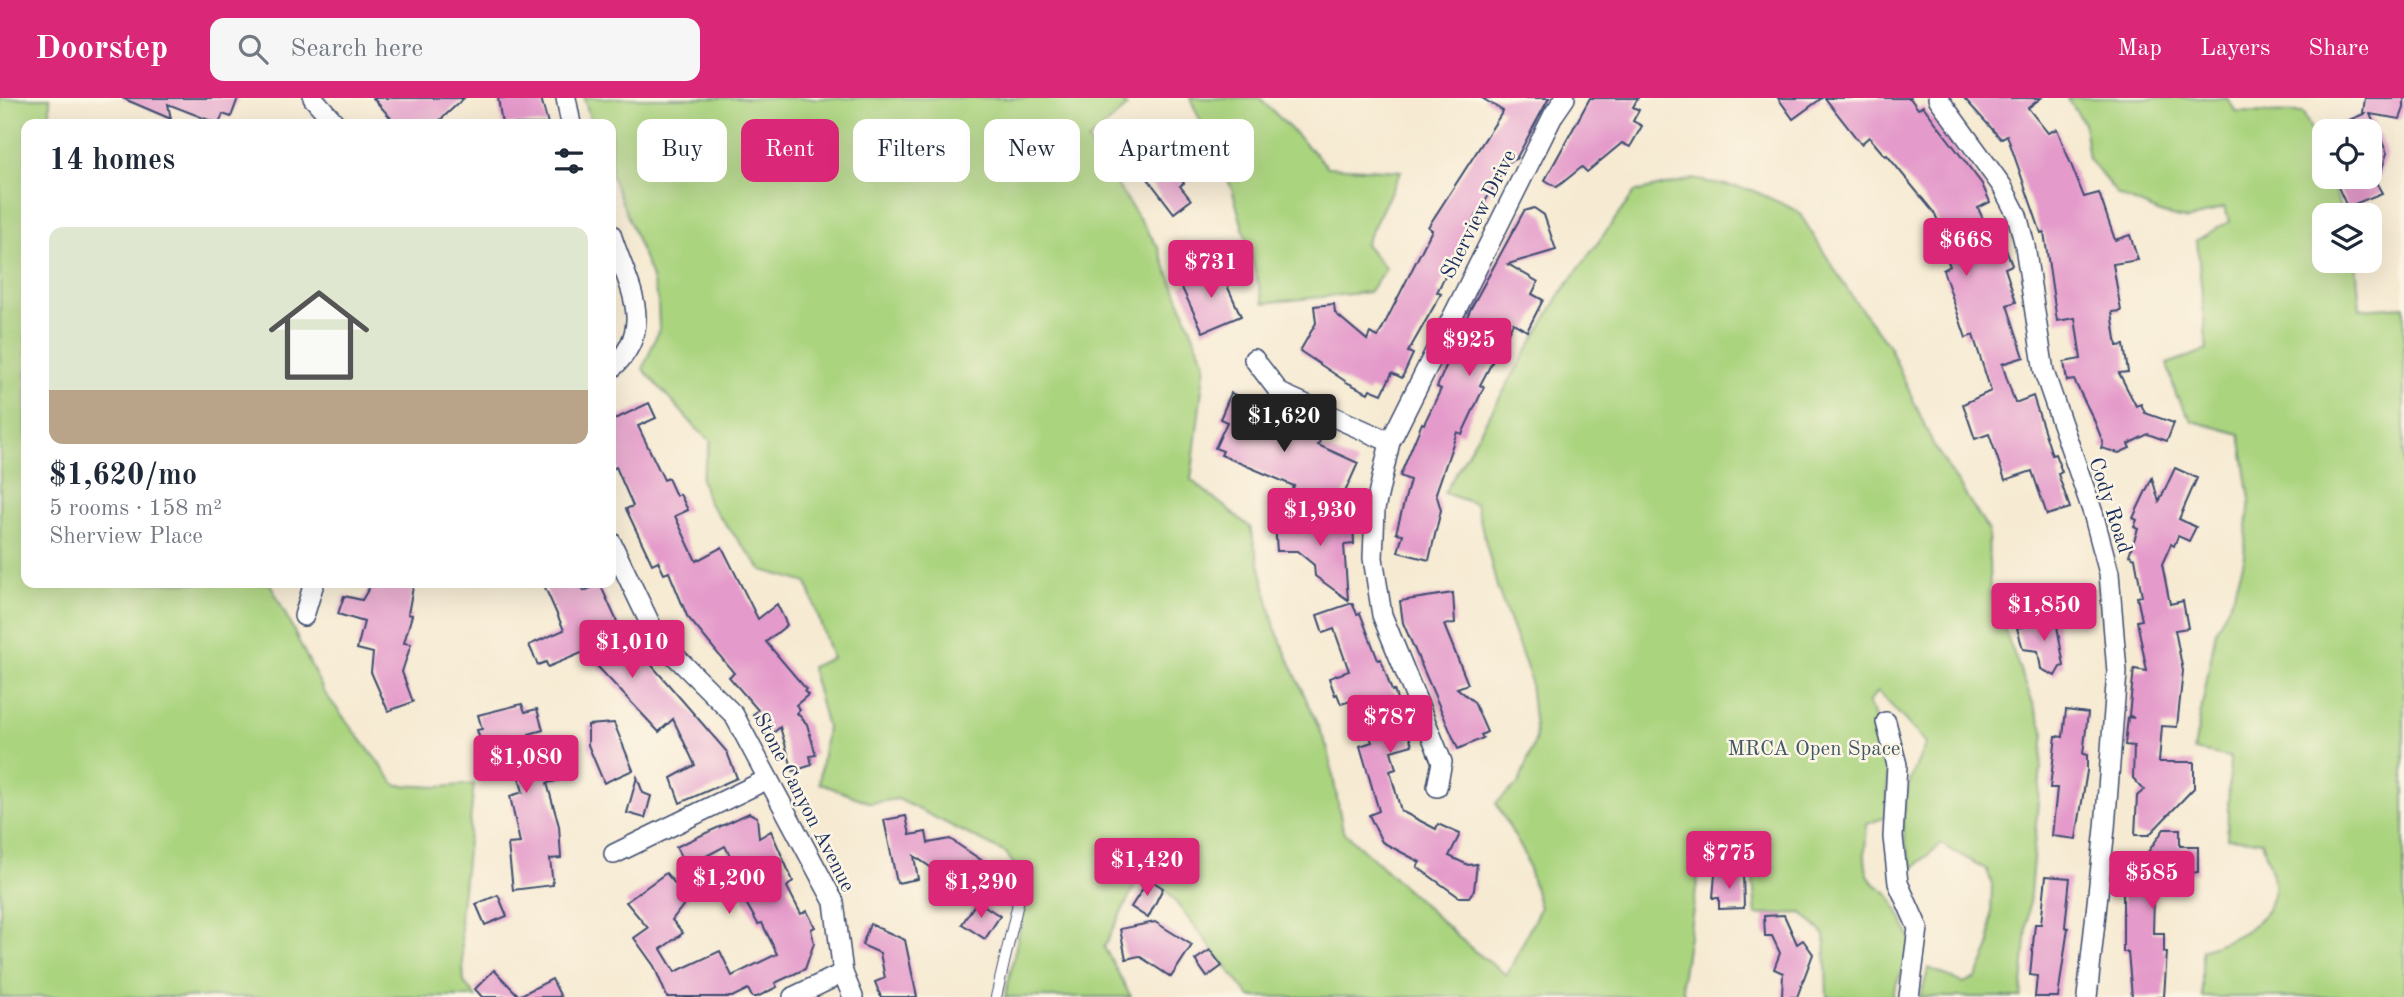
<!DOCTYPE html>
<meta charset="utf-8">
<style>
:root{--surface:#fff;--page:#f6f6f7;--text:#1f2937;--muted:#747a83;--accent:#db2777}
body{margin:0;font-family:"Old Standard TT",serif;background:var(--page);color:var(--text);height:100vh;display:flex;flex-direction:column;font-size:26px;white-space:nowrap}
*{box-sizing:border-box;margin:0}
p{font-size:23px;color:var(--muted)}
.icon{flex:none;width:38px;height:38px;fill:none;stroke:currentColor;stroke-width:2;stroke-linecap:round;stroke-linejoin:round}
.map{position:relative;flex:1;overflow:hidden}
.drawer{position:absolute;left:21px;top:21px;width:595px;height:469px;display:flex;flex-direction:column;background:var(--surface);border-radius:14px;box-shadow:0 7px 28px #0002}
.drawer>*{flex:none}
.hud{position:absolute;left:637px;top:21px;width:665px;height:63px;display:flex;gap:14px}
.tools{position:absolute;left:2312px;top:21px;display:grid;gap:14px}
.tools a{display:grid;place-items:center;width:70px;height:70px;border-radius:14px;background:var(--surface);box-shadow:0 7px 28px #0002;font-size:35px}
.price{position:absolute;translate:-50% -60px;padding:0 16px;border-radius:7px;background:var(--accent);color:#fff;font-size:23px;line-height:46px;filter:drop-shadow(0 2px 4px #0008)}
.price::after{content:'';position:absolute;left:50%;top:42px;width:21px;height:16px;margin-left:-10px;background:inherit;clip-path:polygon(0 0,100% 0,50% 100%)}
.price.on{background:#222;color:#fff}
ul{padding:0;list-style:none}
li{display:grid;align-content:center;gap:14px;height:371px;padding:0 28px}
li span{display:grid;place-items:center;height:217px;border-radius:14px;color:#555}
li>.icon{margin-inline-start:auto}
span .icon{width:126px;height:126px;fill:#fffc;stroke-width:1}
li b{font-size:30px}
h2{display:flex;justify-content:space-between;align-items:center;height:84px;padding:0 28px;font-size:30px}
.chip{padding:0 24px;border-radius:14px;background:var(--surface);box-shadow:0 7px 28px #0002;font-size:24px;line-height:63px}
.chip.on{background:var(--accent);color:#fff}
header{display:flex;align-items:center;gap:42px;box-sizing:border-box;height:98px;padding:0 35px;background:var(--accent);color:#fff}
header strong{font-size:33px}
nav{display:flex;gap:38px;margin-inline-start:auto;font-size:24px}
.search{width:490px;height:63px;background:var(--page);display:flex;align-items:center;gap:18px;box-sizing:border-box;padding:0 24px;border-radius:14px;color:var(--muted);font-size:26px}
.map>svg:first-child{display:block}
.green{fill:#abd47f;stroke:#63826e;stroke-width:2}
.building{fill:#e49aca}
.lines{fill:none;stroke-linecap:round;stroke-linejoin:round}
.service-casing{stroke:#3c4b6f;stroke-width:12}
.minor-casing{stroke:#3c4b6f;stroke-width:22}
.service{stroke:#fff;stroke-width:10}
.minor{stroke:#fff;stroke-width:19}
.labels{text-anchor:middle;stroke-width:5;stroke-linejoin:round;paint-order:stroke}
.street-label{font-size:21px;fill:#1b2f5e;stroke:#fcf5e5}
.park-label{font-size:21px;fill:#3f5866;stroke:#fcf5e5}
</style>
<header>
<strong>Doorstep</strong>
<div class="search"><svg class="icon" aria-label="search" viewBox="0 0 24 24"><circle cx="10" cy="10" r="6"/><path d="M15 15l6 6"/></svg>Search here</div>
<nav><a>Map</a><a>Layers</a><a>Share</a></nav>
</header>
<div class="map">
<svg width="2404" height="899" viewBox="0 0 2404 899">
<rect width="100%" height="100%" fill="#fcf5e5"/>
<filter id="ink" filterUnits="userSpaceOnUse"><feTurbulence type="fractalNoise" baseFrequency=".0143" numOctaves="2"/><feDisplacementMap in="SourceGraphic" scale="14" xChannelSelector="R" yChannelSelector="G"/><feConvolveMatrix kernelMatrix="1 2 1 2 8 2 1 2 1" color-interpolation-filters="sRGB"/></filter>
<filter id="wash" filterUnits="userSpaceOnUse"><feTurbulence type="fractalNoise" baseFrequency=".00686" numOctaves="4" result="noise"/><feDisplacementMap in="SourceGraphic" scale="28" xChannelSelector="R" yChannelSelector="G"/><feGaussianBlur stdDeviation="1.57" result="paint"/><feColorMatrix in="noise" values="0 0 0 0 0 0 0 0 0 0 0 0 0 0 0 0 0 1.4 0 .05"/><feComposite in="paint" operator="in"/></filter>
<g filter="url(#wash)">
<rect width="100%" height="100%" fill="#f6ead2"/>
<!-- green -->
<g class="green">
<polygon points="0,0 50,0 50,26 26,26 26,485 270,485 324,594 396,687 440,689 474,686 460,819 464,884 476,899 0,899"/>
<path d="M584,0H1118L1127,9L1088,43L1158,149L1205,266L1191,382L1250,429L1275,530L1328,651L1343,733L1473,852L1507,877L1540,810L1525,757L1496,705L1519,685L1536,640L1529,576L1497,489L1476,406L1444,395L1561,195L1635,94L1692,81L1752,92L1798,113L1852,199L1889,248L1933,346L1988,432L1990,494L2044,634L2021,899H1920L1929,870L1963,885L1976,880L1990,849L1992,786L1987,772L1941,746L1913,770C1894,720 1905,692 1926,645L1878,593L1868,605C1889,642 1889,675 1886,719L1867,726C1866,743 1862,763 1869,779C1874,789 1883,789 1889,797C1892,800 1911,840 1912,845C1913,863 1895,879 1892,899H1827L1825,837L1802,815L1756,817L1752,769L1746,750L1698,779L1682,882L1684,899H1250L1144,764L1134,780L1135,787L1104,849L1131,899H1005L1029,789L1006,755L898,701L871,705L819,685L827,629L811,569L832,560L807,485L762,472L708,404L701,380L711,343L698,332L643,271L659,231L658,204L651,177L611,77V26H592Z"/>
<polygon points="1190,0 1260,0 1328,69 1401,73 1365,146 1386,171 1369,194 1264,205 1232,91"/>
<path d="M2067,0H2227L2236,14L2303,15L2324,58V79H2331L2342,117H2324V163H2356L2360,211L2404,208V899H2202V852C2232,841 2269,829 2274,791C2276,778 2265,756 2262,743L2227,740L2230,659L2194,652L2216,532L2233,499L2243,466L2250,401L2240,336L2192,323L2176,297L2167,266L2207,252L2197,142L2230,123L2224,109L2188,122L2163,116L2118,97L2089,61L2084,25Z"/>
</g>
<g id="blocks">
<!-- building -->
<g class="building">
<polygon points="122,0 238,0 231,19 223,16 219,26 168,6 171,21"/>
<polygon points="373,0 464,0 436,26 396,26"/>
<polygon points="498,0 541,0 548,26 502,26"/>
<polygon points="1482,0 1549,0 1516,61 1509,63 1469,131 1437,194 1441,196 1408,254 1413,256 1402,280 1392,275 1382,296 1370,291 1368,295 1348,285 1300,253 1316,225 1314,208 1334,206 1335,215 1367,242 1370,235 1378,239 1432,132 1428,129 1503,13"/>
<polygon points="1590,0 1638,0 1633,9 1639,12 1633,23 1642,28 1630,49 1622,45 1587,74 1582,69 1557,89 1545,82"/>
<polygon points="1778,0 1822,0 1793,21"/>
<polygon points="1825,0 1910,0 1918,11 1923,8 1982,86 1990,104 1978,110 1995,148 2003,144 2012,167 2005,170 2016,204 2007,207 2024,259 2002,266 2015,305 2033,298 2052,357 2055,356 2062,374 2058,376 2070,410 2047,417 2032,373 2005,382 1989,336 1975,341 1963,306 1991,293 1973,237 1966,240 1943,172 1950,168 1937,138 1943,135 1935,116 1887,57 1885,58 1869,39 1861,46"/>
<polygon points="1964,0 2041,0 2028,10 2048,35 2057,31 2084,99 2099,95 2115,142 2130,137 2138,162 2113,166 2121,213 2112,214 2117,248 2124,247 2128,274 2119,275 2136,308 2141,306 2145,315 2174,325 2167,343 2148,336 2128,346 2130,350 2119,355 2101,350 2103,344 2094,322 2074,282 2067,283 2064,264 2081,261 2075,220 2057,223 2044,134 2041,135 2007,37 2001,41"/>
<polygon points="2365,0 2404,0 2404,10 2400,21 2370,16 2387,55 2377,86 2382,95 2347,109 2338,89 2340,79 2370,79 2370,33 2323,33 2366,15 2363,15"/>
<polygon points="1140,32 1184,85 1180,88 1191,102 1174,115 1122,47"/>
<polygon points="1534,110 1544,117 1556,152 1508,166 1538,184 1532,196 1543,202 1527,233 1513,225 1480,287 1484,289 1462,336 1457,334 1436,395 1441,412 1429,462 1398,454 1403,436 1396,435 1410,382 1400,378 1422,325 1424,326 1441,291 1437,289 1470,212 1524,113"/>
<polygon points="1219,170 1241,218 1203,234 1181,188"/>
<polygon points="1231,295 1256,306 1252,315 1296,334 1299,328 1322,338 1318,347 1358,365 1337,412 1292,392 1294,388 1221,357 1223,353 1215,350 1227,324 1220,321"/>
<polygon points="649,305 656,320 638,328 664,382 668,380 676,398 680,396 688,412 675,418 696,463 722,449 758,521 777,506 787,527 766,544 806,591 804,593 808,597 796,607 800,612 797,615 807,626 816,657 810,658 812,667 793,673 780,629 771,637 753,617 758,612 729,579 734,575 687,518 669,474 664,476 658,463 652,466 626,411 633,408 616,369 611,372 611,323"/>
<polygon points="2175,370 2197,380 2179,421 2196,429 2189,443 2178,438 2174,448 2171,446 2162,466 2170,506 2183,503 2188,530 2175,532 2183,573 2177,629 2162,628 2159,664 2194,664 2194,690 2149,737 2135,737 2137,698 2144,692 2133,680 2134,648 2125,647 2128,619 2134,620 2129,617 2134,571 2147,573 2137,523 2142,522 2137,499 2142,498 2135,460 2129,457 2138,431 2134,429 2137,422 2133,420 2152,380 2159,404"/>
<polygon points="1353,421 1354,446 1344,447 1348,502 1315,478 1314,467 1297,453 1277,453 1275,426"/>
<polygon points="372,485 397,485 413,489 408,516 412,517 404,545 411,546 402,574 413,604 388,613 371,574 373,555 357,551 364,524 338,516 344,498 362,502"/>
<polygon points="543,485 580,485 584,493 600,486 625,541 628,540 645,567 649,564 727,654 737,680 680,705 671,680 695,667 673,621 659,634 584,554 548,569 546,564 538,567 529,547 564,532"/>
<polygon points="1453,495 1455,525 1444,527 1468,586 1457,590 1474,604 1487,634 1481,637 1483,640 1458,651 1403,525 1400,503"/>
<polygon points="1352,505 1357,516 1360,515 1378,562 1381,561 1392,593 1394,592 1412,647 1391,653 1396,671 1390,673 1401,713 1436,731 1438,726 1460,736 1449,758 1468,767 1477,766 1474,792 1469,799 1459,799 1417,769 1420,764 1382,744 1369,717 1379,713 1360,648 1372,644 1357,601 1341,606 1337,596 1335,597 1329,580 1349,573 1334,531 1323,535 1317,517"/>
<polygon points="2055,516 2064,568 2060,569 2055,578 2041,571 2038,553 2023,551 2017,530 2037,526 2036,520"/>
<polygon points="522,606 525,614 537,611 543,632 529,636 537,667 556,664 561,682 547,685 559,728 561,760 550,761 553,787 513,792 508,746 520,745 510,698 523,694 514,661 496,666 490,645 482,647 477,632 482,631 478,617"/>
<polygon points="2066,612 2088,615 2083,656 2087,657 2087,673 2076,741 2052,738 2057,690 2050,690 2056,638 2063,639"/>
<polygon points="614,625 633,672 604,685 588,647 588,627"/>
<polygon points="637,679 643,695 651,698 645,720 627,715"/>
<polygon points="749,715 757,719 759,740 771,733 793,783 787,789 801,816 807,813 815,829 811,831 814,845 805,871 775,885 777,889 757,899 752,899 748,891 732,899 667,899 654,868 634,840 648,830 626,804 666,775 688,801 672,822 683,835 661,851 675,874 720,853 732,878 777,856 762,825 758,826 737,789 744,785 725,748 686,769 676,749"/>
<polygon points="906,718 910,737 926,734 928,745 950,741 987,766 967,794 914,758 918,781 897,785 884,722"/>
<polygon points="2164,731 2180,731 2180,748 2198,748 2198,774 2169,777 2169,785 2163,785 2154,798 2153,835 2164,835 2164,854 2167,854 2164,899 2132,899 2128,854 2123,854 2123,790"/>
<polygon points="1743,775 1744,810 1719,811 1719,800 1713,800 1715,776"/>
<polygon points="2046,778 2070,780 2065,829 2068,830 2058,899 2035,899 2037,878 2030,877 2035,826 2041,826"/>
<polygon points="1149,781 1163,790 1148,820 1131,809"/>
<polygon points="498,797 507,818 485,827 476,806"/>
<polygon points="977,803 1000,818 985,841 962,826"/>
<polygon points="1784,817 1797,846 1803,842 1813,856 1797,899 1782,899 1783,875 1774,871 1780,855 1772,838 1765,838 1764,818"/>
<polygon points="1155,824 1192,847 1171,879 1139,858 1126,861 1120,831"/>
<polygon points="870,826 905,842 917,899 881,899 875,884 885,880 880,855 862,847"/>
<polygon points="1210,852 1222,868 1207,879 1195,862"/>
<polygon points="494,872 519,898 552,881 561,899 482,899 475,891"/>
</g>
</g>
</g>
<g filter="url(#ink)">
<use href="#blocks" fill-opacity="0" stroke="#3c4b6f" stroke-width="2"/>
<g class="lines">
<!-- service casing -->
<g class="service-casing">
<polyline id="service" points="995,778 1018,805 996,899"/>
</g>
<!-- minor casing -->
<g class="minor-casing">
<g id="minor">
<polyline points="313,0 336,26"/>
<polyline points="566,0 571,26"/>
<polyline points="1938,0 2002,88 2017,117 2025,148 2044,274 2093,415 2109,475 2117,574 2105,730 2087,899"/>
<path d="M611,136C626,185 659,228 611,271"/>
<polyline points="1254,261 1280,295 1390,344"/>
<polyline points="611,444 657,540 734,617 834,804 843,875 853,899"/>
<polyline points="304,518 314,485"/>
<polyline points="1886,624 1897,667 1893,739 1898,785 1918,830 1909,899"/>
<polyline points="1437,689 1442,664 1382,517 1373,460 1375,411 1390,344 1554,16 1565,0"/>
<polyline points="614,756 768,681"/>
<polyline points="793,899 843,875"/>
</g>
</g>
<!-- service -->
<use href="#service" class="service"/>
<!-- minor -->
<use href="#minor" class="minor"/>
</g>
</g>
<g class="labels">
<!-- street labels -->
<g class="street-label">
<text transform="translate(1478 116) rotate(-63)" y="7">Sherview Drive</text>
<text transform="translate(2111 407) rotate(72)" y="7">Cody Road</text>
<text transform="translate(805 704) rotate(63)" y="7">Stone Canyon Avenue</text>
</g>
<!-- park labels -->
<g class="park-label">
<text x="1814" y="657">MRCA Open Space</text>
</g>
</g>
</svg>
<div class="tools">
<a><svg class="icon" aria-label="locate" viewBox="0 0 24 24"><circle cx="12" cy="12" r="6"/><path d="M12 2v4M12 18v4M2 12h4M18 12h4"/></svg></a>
<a><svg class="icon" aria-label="layers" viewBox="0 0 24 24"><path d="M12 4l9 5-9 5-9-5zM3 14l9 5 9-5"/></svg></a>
</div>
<b class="price" style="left:1966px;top:180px">$668</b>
<b class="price" style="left:1211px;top:202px">$731</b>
<b class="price" style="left:1469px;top:280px">$925</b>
<b class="price on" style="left:1284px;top:356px">$1,620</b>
<b class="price" style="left:1320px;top:450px">$1,930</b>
<b class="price" style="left:2044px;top:545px">$1,850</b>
<b class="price" style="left:632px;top:582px">$1,010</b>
<b class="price" style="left:1390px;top:657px">$787</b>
<b class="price" style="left:526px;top:697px">$1,080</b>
<b class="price" style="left:1729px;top:793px">$775</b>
<b class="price" style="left:1147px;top:800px">$1,420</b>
<b class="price" style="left:2152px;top:813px">$585</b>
<b class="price" style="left:729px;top:818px">$1,200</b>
<b class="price" style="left:981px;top:822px">$1,290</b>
<div class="hud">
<a class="chip">Buy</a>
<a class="chip on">Rent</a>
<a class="chip">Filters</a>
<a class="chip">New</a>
<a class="chip">Apartment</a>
</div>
<section class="drawer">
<h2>14 homes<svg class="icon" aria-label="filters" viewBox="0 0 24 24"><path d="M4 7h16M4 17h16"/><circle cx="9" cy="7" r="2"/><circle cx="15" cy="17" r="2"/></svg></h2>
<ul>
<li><span style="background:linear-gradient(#dfe7d0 75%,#b9a48a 0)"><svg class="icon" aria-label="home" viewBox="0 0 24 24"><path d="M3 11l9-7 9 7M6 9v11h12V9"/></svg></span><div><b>$1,620/mo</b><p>5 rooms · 158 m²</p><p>Sherview Place</p></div></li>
</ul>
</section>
</div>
